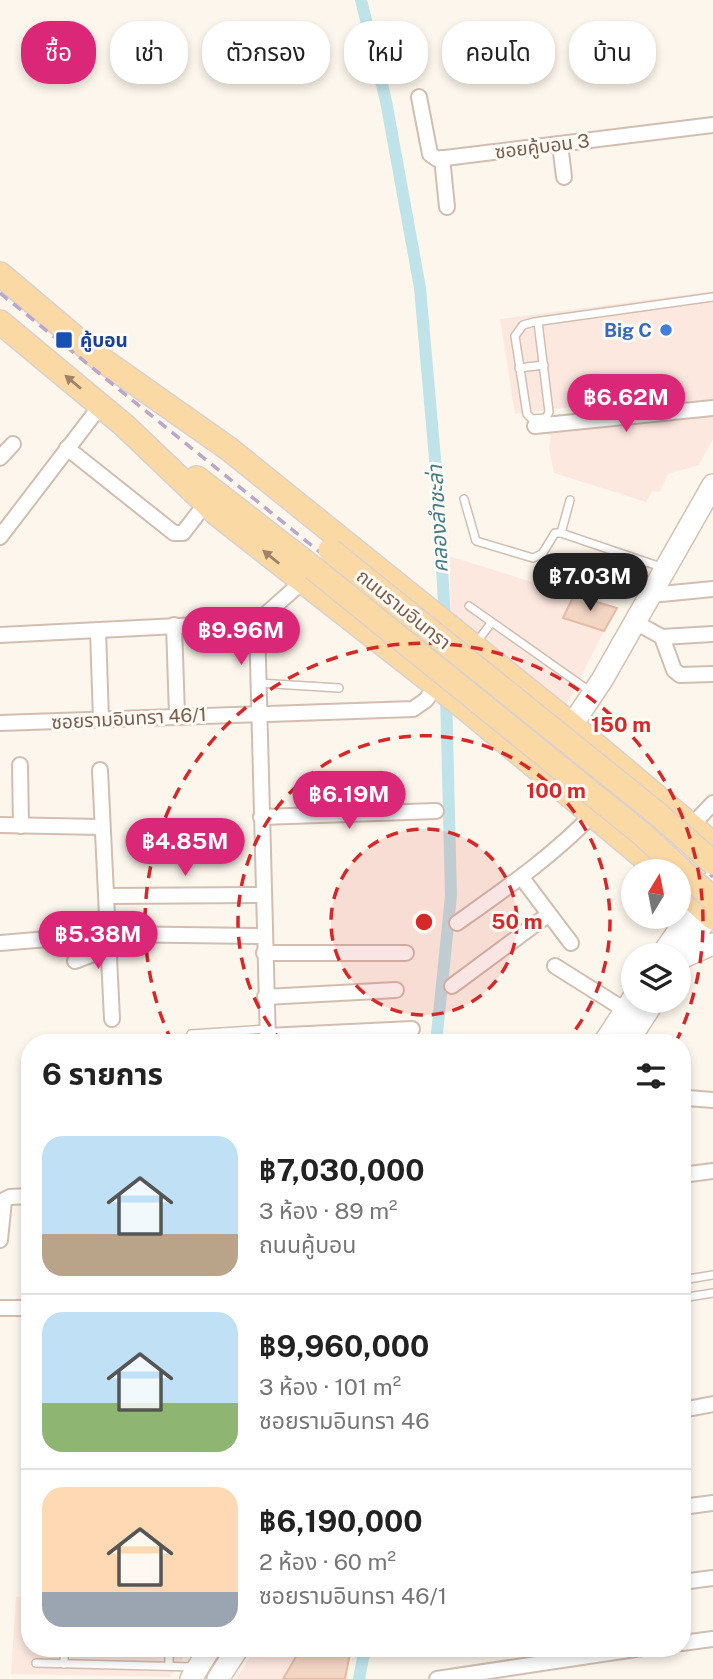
<!DOCTYPE html>
<html lang="th">
<meta charset="utf-8">
<style>
:root{--surface:#fff;--page:#f2f2f2;--text:#222;--muted:#767676;--line:#e0e0e0;--accent:#db2777}
body{margin:0;font-family:"Public Sans","Noto Sans Thai",sans-serif;background:var(--page);color:var(--text);height:100vh;display:flex;flex-direction:column;font-size:26px;white-space:nowrap}
*{box-sizing:border-box;margin:0}
p{font-size:23px;color:var(--muted)}
.icon{flex:none;width:38px;height:38px;fill:none;stroke:currentColor;stroke-width:2;stroke-linecap:round;stroke-linejoin:round}
.map{position:relative;flex:1;overflow:hidden}
.drawer{position:absolute;left:21px;top:1034px;width:670px;height:623px;display:flex;flex-direction:column;background:var(--surface);border-radius:28px;box-shadow:0 4px 10px #0003}
.drawer>*{flex:none}
.hud{position:absolute;left:21px;top:21px;width:672px;height:63px;display:flex;gap:14px}
.needle{width:46px;rotate:10deg}
.controls{position:absolute;left:621px;top:859px;display:grid;gap:14px}
.controls a{display:grid;place-items:center;width:70px;height:70px;border-radius:50%;background:var(--surface);box-shadow:0 4px 10px #0003;font-size:35px}
.price{position:absolute;translate:-50% -60px;padding:0 16px;border-radius:24px;background:var(--accent);color:#fff;font-size:23px;line-height:46px;filter:drop-shadow(0 2px 4px #0008)}
.price::after{content:'';position:absolute;left:50%;top:42px;width:21px;height:16px;margin-left:-10px;background:inherit;clip-path:polygon(0 0,100% 0,50% 100%)}
.price.on{background:#222;color:#fff}
ul{padding:0;list-style:none}
li{display:flex;align-items:center;gap:21px;height:175px;padding:0 21px}
li+li{border-top:2px solid var(--line)}
li span{display:grid;place-items:center;flex:none;width:196px;height:140px;border-radius:21px;color:#555}
li>.icon{margin-inline-start:auto}
span .icon{width:84px;height:84px;fill:#fffc;stroke-width:1}
li b{font-size:30px}
h2{display:flex;justify-content:space-between;align-items:center;height:84px;padding:0 21px;font-size:30px}
.pill{padding:0 24px;border-radius:28px;background:var(--surface);box-shadow:0 4px 10px #0003;font-size:24px;line-height:63px}
.pill.on{background:var(--accent);color:#fff}
.map>svg:first-child{display:block}
.commercial{fill:#fde8e0}
.lines{fill:none;stroke-linecap:round;stroke-linejoin:round}
.canal{stroke:#bfe3e8;stroke-width:12}
.building{fill:#f3d5c3;stroke:#e6bba3;stroke-width:2}
.lane-casing{stroke:#d1beb0;stroke-width:10}
.street-casing{stroke:#d1beb0;stroke-width:18}
.secondary-casing{stroke:#d6c0b0;stroke-width:24}
.primary-casing{stroke:#dad1cd;stroke-width:26}
.lane{stroke:#fff;stroke-width:7}
.street{stroke:#fff;stroke-width:14}
.secondary{stroke:#fff;stroke-width:21}
.primary{stroke:#fbd9a5;stroke-width:23}
.rail{stroke:#b9a8c9;stroke-width:3.5;stroke-dasharray:10 7;stroke-linecap:butt}
.primary-bridge-casing{stroke:#dad1cd;stroke-width:26;stroke-linecap:butt}
.primary-bridge{stroke:#fbd9a5;stroke-width:23}
.oneway{fill:#a18267}
.ring{fill:none;stroke:#d62828;stroke-width:3.5;stroke-dasharray:12 9}
.shop-dot{fill:#3f7fe0;stroke:#fffaf3;stroke-width:2.5}
.transit-dot{fill:#1a4fb4;stroke:#fffaf3;stroke-width:2.5}
.labels{text-anchor:middle;stroke-width:6;stroke-linejoin:round;paint-order:stroke}
.street-label{font-size:19px;fill:#7a5c4d;stroke:#fffaf3}
.shop-label{font-size:19px;font-weight:bold;fill:#366cbe;stroke:#fffaf3;text-anchor:end}
.transit-label{font-size:19px;font-weight:bold;fill:#164399;stroke:#fffaf3;text-anchor:start}
.water-label{font-size:21px;font-style:italic;fill:#437c86;stroke:#fffaf3}
.centre{fill:#d62828;stroke:#fffaf3;stroke-width:3.5}
.ring-label{font-size:21px;text-anchor:middle;font-weight:bold;fill:#d62828;stroke:#fffaf3;stroke-width:6;stroke-linejoin:round;paint-order:stroke}
</style>
<div class="map">
<svg width="713" height="1679" viewBox="0 0 713 1679">
<rect width="100%" height="100%" fill="#fdf6ec"/>
<!-- commercial -->
<g class="commercial">
<polygon points="713,291 713,439 699,465 668,474 660,492 652,491 646,502 554,473 549,448 551,436 544,433 550,420 588,414 586,405 515,414 500,319"/>
<polygon points="449,556 574,595 563,618 604,631 566,706 451,616"/>
<polygon points="16,1597 30,1597 30,1648 189,1649 170,1677 11,1674"/>
<polygon points="255,1649 351,1649 345,1679 236,1679"/>
</g>
<g class="lines">
<!-- canal -->
<g class="canal">
<polyline points="361,0 386,101 420,288 438,493 445,622"/>
<polyline points="436,1043 451,896 446,693"/>
<polyline points="359,1679 365,1648"/>
</g>
</g>
<!-- building -->
<g class="building">
<polygon points="574,595 617,608 604,631 563,618"/>
<polygon points="301,1648 351,1648 345,1679 283,1679"/>
</g>
<g class="lines">
<!-- lane casing -->
<g class="lane-casing">
<g id="lane">
<polyline points="538,322 549,412 546,418 532,419 527,414 515,336 523,325 534,322 713,297"/>
<polyline points="519,368 544,365"/>
<polyline points="464,499 476,541 533,558 542,554 555,533 561,533 661,567"/>
<polyline points="561,533 570,500"/>
<polyline points="469,606 591,692"/>
<polyline points="477,642 491,623"/>
<polyline points="258,683 339,688"/>
<polyline points="191,1034 267,1029"/>
<polyline points="682,1280 713,1275"/>
<polyline points="682,1298 713,1293"/>
<polyline points="64,1648 64,1664"/>
<polyline points="36,1663 193,1667"/>
<polyline points="169,1666 169,1648"/>
</g>
</g>
<!-- street casing -->
<g class="street-casing">
<g id="street">
<polyline points="419,97 430,154 437,159 713,125"/>
<polyline points="560,144 564,177"/>
<polyline points="442,158 447,207"/>
<polyline points="535,426 713,408"/>
<polyline points="67,448 174,533 183,533 206,503"/>
<polyline points="0,458 13,444"/>
<polyline points="0,537 101,405"/>
<polyline points="651,595 713,589"/>
<polyline points="257,622 268,1043"/>
<polyline points="635,622 662,637 713,634"/>
<polyline points="174,625 177,715"/>
<polyline points="98,630 101,720"/>
<polyline points="0,635 257,622 302,582"/>
<polyline points="662,637 674,670 680,675 713,674"/>
<polyline points="0,723 413,709 426,700 436,685"/>
<polyline points="20,765 21,826"/>
<polyline points="100,770 112,1019"/>
<polyline points="261,817 436,811"/>
<polyline points="0,825 101,827"/>
<polyline points="692,825 713,803"/>
<polyline points="522,878 571,943"/>
<polyline points="108,896 262,895"/>
<path d="M457,923C505,889 553,856 594,813"/>
<polyline points="0,943 108,934 263,936"/>
<polyline points="264,953 406,953"/>
<polyline points="75,961 109,948"/>
<polyline points="555,966 625,1010"/>
<polyline points="452,986 549,914"/>
<polyline points="265,997 396,990"/>
<polyline points="267,1036 412,1029"/>
<polyline points="688,1098 713,1100"/>
<polyline points="682,1175 713,1171"/>
<polyline points="0,1240 4,1200 10,1197 30,1196"/>
<polyline points="0,1308 30,1308"/>
<polyline points="682,1410 713,1404"/>
<polyline points="682,1507 713,1503"/>
<polyline points="682,1582 713,1578"/>
<polyline points="682,1643 713,1639"/>
<polyline points="437,1679 642,1648"/>
</g>
</g>
<!-- secondary casing -->
<g class="secondary-casing">
<g id="secondary">
<polyline points="560,744 562,754 606,791"/>
<polyline points="541,771 602,680 713,485"/>
<polyline points="661,956 713,881"/>
<polyline points="683,957 713,944"/>
<polyline points="679,961 713,908"/>
<polyline points="604,1043 634,997"/>
<polyline points="627,1043 654,1001"/>
<polyline points="191,1679 210,1648"/>
<polyline points="218,1679 238,1648"/>
</g>
</g>
<!-- primary casing -->
<g class="primary-casing">
<g id="primary">
<polyline points="0,274 104,362"/>
<polyline points="0,322 125,426 218,515 466,709 661,872"/>
<polyline points="94,354 229,449 573,726 713,844"/>
<polyline points="197,478 313,568"/>
<polyline points="679,887 713,918"/>
</g>
</g>
<!-- lane -->
<use href="#lane" class="lane"/>
<!-- street -->
<use href="#street" class="street"/>
<!-- secondary -->
<use href="#secondary" class="secondary"/>
<!-- primary -->
<use href="#primary" class="primary"/>
<!-- rail -->
<polyline class="rail" points="0,293 631,804 713,877"/>
<!-- primary-bridge casing -->
<g class="primary-bridge-casing">
<g id="primary-bridge">
<polyline points="330,550 659,815 713,863"/>
<polyline points="313,568 642,834 713,899"/>
</g>
</g>
<!-- primary-bridge -->
<use href="#primary-bridge" class="primary-bridge"/>
</g>
<!-- one-way arrows -->
<defs><path id="oneway-solid" d="M-6-.8H1V-3.2L6.5 0L1 3.2V.8H-6Z" transform="scale(1.75)"/></defs>
<g class="oneway">
<use href="#oneway-solid" transform="translate(73 382) rotate(-140)"/>
<use href="#oneway-solid" transform="translate(271 557) rotate(-141)"/>
</g>
<!-- distance rings -->
<circle cx="424" cy="922" r="93" fill="#d62828" fill-opacity=".12"/>
<g class="ring">
<circle cx="424" cy="922" r="93"/>
<path d="M283 1043A186 186 0 1 1 565 1043"/>
<path d="M172 1042A279 279 0 1 1 676 1042"/>
</g>
<!-- markers -->
<circle class="shop-dot" cx="666" cy="330" r="7"/>
<rect class="transit-dot" x="55" y="331" width="18" height="18" rx="3.5"/>
<g class="labels">
<!-- street labels -->
<g class="street-label">
<text transform="translate(542 146) rotate(-7)" y="7">ซอยคู้บอน 3</text>
<text transform="translate(404 609) rotate(39)" y="7">ถนนรามอินทรา</text>
<text transform="translate(129 718) rotate(-3)" y="7">ซอยรามอินทรา 46/1</text>
</g>
<!-- shop labels -->
<g class="shop-label">
<text x="652" y="337">Big C</text>
</g>
<!-- transit labels -->
<g class="transit-label">
<text x="80" y="347">คู้บอน</text>
</g>
<!-- water labels -->
<g class="water-label">
<text transform="translate(438 519) rotate(-93)" y="7">คลองลำชะล่า</text>
</g>
</g>
<circle cx="424" cy="922" r="10" class="centre"/>
<g class="ring-label">
<text x="621" y="732">150 m</text>
<text x="556" y="798">100 m</text>
<text x="517" y="929">50 m</text>
</g>
</svg>
<div class="controls">
<a><svg class="needle" viewBox="-14 -14 28 28"><path d="M0-13l5 13h-10z" fill="#e53935"/><path d="M0 13l5-13h-10z" fill="#767676"/></svg></a>
<a><svg class="icon" aria-label="layers" viewBox="0 0 24 24"><path d="M12 4l9 5-9 5-9-5zM3 14l9 5 9-5"/></svg></a>
</div>
<b class="price" style="left:626px;top:434px">฿6.62M</b>
<b class="price on" style="left:590px;top:613px">฿7.03M</b>
<b class="price" style="left:241px;top:667px">฿9.96M</b>
<b class="price" style="left:349px;top:831px">฿6.19M</b>
<b class="price" style="left:185px;top:878px">฿4.85M</b>
<b class="price" style="left:98px;top:971px">฿5.38M</b>
<div class="hud">
<a class="pill on">ซื้อ</a>
<a class="pill">เช่า</a>
<a class="pill">ตัวกรอง</a>
<a class="pill">ใหม่</a>
<a class="pill">คอนโด</a>
<a class="pill">บ้าน</a>
</div>
<section class="drawer">
<h2>6 รายการ<svg class="icon" aria-label="filters" viewBox="0 0 24 24"><path d="M4 7h16M4 17h16"/><circle cx="9" cy="7" r="2"/><circle cx="15" cy="17" r="2"/></svg></h2>
<ul>
<li><span style="background:linear-gradient(#bfe0f5 70%,#b9a48a 0)"><svg class="icon" aria-label="home" viewBox="0 0 24 24"><path d="M3 11l9-7 9 7M6 9v11h12V9"/></svg></span><div><b>฿7,030,000</b><p>3 ห้อง · 89 m²</p><p>ถนนคู้บอน</p></div></li>
<li><span style="background:linear-gradient(#bfe0f5 65%,#8fb573 0)"><svg class="icon" aria-label="home" viewBox="0 0 24 24"><path d="M3 11l9-7 9 7M6 9v11h12V9"/></svg></span><div><b>฿9,960,000</b><p>3 ห้อง · 101 m²</p><p>ซอยรามอินทรา 46</p></div></li>
<li><span style="background:linear-gradient(#ffd9b3 75%,#9aa5b1 0)"><svg class="icon" aria-label="home" viewBox="0 0 24 24"><path d="M3 11l9-7 9 7M6 9v11h12V9"/></svg></span><div><b>฿6,190,000</b><p>2 ห้อง · 60 m²</p><p>ซอยรามอินทรา 46/1</p></div></li>
</ul>
</section>
</div>
